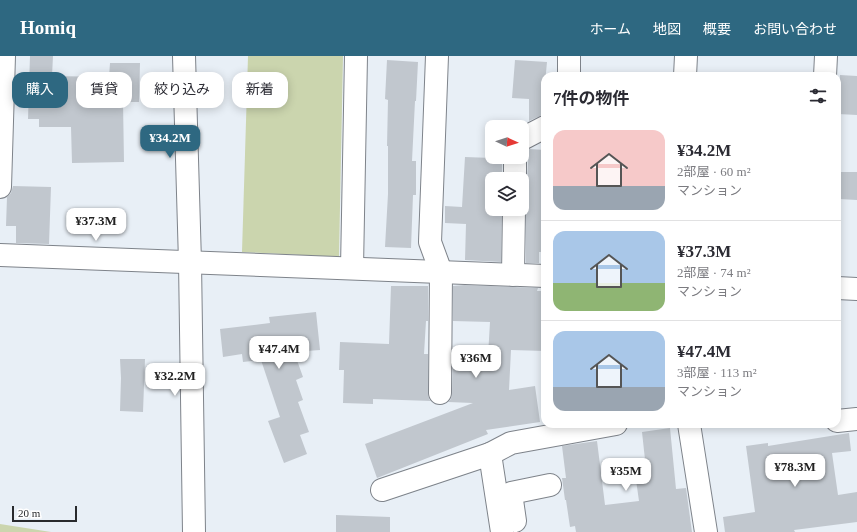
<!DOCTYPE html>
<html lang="ja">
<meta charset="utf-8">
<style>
:root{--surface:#fff;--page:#f7f7f7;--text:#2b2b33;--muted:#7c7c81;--line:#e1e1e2;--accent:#2e6881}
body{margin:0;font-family:"Times New Roman","Noto Sans JP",serif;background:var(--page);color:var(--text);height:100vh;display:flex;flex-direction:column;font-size:15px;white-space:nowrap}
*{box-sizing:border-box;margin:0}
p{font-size:13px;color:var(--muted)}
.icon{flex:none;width:22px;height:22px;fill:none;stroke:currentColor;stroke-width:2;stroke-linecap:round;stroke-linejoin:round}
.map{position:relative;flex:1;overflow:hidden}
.drawer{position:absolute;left:541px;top:16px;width:300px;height:356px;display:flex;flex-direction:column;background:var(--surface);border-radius:12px;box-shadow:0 2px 10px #0003}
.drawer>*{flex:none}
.guide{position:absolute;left:12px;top:16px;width:380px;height:36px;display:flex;gap:8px}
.needle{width:26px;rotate:94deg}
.buttons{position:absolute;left:485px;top:64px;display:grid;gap:8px}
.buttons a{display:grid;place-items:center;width:44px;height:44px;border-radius:8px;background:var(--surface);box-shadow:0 2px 10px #0003;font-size:20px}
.scale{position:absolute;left:12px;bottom:10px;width:65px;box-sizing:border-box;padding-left:4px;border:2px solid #282a2d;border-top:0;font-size:11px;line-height:14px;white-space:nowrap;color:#282a2d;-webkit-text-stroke:3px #fff;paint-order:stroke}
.price{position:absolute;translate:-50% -34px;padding:0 9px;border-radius:8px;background:#fff;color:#222;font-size:13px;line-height:26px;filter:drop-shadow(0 1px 2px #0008)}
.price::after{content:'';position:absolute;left:50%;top:24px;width:12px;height:9px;margin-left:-6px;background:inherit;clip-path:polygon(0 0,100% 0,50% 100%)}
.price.on{background:var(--accent);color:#fff}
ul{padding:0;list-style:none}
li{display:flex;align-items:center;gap:12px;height:100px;padding:0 12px}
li+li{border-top:1px solid var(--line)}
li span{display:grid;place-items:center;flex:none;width:112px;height:80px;border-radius:12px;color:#555}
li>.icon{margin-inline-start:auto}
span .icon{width:48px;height:48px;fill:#fffc;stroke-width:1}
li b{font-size:17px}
h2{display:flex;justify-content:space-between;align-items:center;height:48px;padding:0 12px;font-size:17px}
.tag{padding:0 14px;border-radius:12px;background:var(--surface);box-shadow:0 2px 10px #0003;font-size:14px;line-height:36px}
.tag.on{background:var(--accent);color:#fff}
header{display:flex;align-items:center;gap:24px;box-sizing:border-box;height:56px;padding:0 20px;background:var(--accent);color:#fff}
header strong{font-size:19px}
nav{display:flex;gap:22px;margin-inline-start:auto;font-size:14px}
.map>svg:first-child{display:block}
.green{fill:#cbd5ae}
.building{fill:#c1c7ce}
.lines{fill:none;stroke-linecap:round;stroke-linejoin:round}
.minor-casing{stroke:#7e838a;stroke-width:24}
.minor{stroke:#fff;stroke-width:22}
</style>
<header>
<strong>Homiq</strong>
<nav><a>ホーム</a><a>地図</a><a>概要</a><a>お問い合わせ</a></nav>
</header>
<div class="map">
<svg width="857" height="476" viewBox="0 0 857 476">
<rect width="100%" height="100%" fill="#e8eff6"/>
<!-- green -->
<g class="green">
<polygon points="248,0 343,0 339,201 242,196"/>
<polygon points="0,468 51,476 0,476"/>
</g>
<!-- building -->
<g class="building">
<polygon points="30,0 53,0 52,20 109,21 110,7 140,7 139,46 123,46 124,106 72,107 71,71 39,71 39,63 28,63"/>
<polygon points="387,4 418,6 416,45 415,45 412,105 416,105 416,139 413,139 411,192 385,191 388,138 388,90 387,90 388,44 385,43"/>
<polygon points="515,4 547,6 542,59 529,65 529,43 512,42"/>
<polygon points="840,19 857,20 857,59 838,58"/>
<polygon points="529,93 545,94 545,196 539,196 539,207 526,207 526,153 525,147 522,144 522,133 526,129 527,123"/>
<polygon points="465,101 492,102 492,105 502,105 502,123 492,123 492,153 502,153 501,206 465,204 466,168 445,167 445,150 462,151"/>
<polygon points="841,116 857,116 857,144 839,143"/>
<polygon points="13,130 51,131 49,188 16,187 16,170 6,170 7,141 11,137"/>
<polygon points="464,229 538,232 537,235 545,235 545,295 511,294 509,334 535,330 540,366 486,374 488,378 377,422 365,388 473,347 448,346 451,343 452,337 453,299 488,300 490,266 453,265 453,230"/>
<polygon points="391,230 428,230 428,265 426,265 424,298 428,298 428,337 429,343 431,345 373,343 373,348 343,347 344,314 339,314 340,286 389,288"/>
<polygon points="316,256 320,294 294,296 303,321 296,324 303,344 298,346 309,376 300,379 307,398 284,407 268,365 280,361 261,304 243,306 242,298 223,301 220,273 270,267 269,261"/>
<polygon points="120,303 145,303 143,356 120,355 121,322"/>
<polygon points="670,372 676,433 686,432 692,476 576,476 575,470 570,471 566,444 565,444 562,422 566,422 562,390 597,385 605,449 639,445 636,424 647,422 642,376"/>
<polygon points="849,377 851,395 832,397 838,439 857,436 857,466 794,474 795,476 725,476 723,461 755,456 746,390 768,387 768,390"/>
<polygon points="336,459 390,461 390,476 336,476"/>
</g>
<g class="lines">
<!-- minor casing -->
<g class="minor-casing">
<g id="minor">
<polyline points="184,0 190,206 194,476"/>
<polyline points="437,0 430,186 441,216 440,337"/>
<polyline points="569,20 569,0"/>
<polyline points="685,20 686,0"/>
<polyline points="825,20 826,0"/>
<polyline points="522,83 545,71"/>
<polyline points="515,123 515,101"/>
<polyline points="0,131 4,0"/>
<polyline points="0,199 545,220"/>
<polyline points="352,212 356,0"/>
<polyline points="513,219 514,153"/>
<polyline points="837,232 857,233"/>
<polyline points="837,365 857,363"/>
<polyline points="689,368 706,476"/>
<polyline points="490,398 511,387 616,368"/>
<polyline points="382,434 490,398 502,476"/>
<polyline points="515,465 511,437 550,429"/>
</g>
</g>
<!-- minor -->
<use href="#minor" class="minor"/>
</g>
</svg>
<div class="buttons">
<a><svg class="needle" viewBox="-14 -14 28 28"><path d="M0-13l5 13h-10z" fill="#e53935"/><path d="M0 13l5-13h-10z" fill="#7c7c81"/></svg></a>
<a><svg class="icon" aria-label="layers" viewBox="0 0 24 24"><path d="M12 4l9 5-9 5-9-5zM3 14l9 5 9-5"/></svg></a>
</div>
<div class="scale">20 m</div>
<b class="price on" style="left:170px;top:103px">¥34.2M</b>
<b class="price" style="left:96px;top:186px">¥37.3M</b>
<b class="price" style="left:279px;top:314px">¥47.4M</b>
<b class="price" style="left:476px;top:323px">¥36M</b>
<b class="price" style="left:175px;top:341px">¥32.2M</b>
<b class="price" style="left:795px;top:432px">¥78.3M</b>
<b class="price" style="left:626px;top:436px">¥35M</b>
<div class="guide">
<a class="tag on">購入</a>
<a class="tag">賃貸</a>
<a class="tag">絞り込み</a>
<a class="tag">新着</a>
</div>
<section class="drawer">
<h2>7件の物件<svg class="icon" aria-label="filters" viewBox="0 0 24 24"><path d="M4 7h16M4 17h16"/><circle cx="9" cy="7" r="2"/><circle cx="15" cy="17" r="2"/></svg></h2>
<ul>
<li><span style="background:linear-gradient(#f6c9c9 70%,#9aa5b1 0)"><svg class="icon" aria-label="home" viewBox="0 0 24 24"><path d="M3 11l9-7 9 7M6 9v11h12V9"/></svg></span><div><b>¥34.2M</b><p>2部屋 · 60 m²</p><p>マンション</p></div></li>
<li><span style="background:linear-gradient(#a9c7e8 65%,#8fb573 0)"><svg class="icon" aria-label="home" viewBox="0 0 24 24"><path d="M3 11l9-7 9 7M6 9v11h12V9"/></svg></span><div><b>¥37.3M</b><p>2部屋 · 74 m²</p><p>マンション</p></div></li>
<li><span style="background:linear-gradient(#a9c7e8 70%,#9aa5b1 0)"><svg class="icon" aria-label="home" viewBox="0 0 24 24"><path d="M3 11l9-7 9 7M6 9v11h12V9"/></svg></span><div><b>¥47.4M</b><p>3部屋 · 113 m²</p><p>マンション</p></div></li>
</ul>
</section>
</div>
